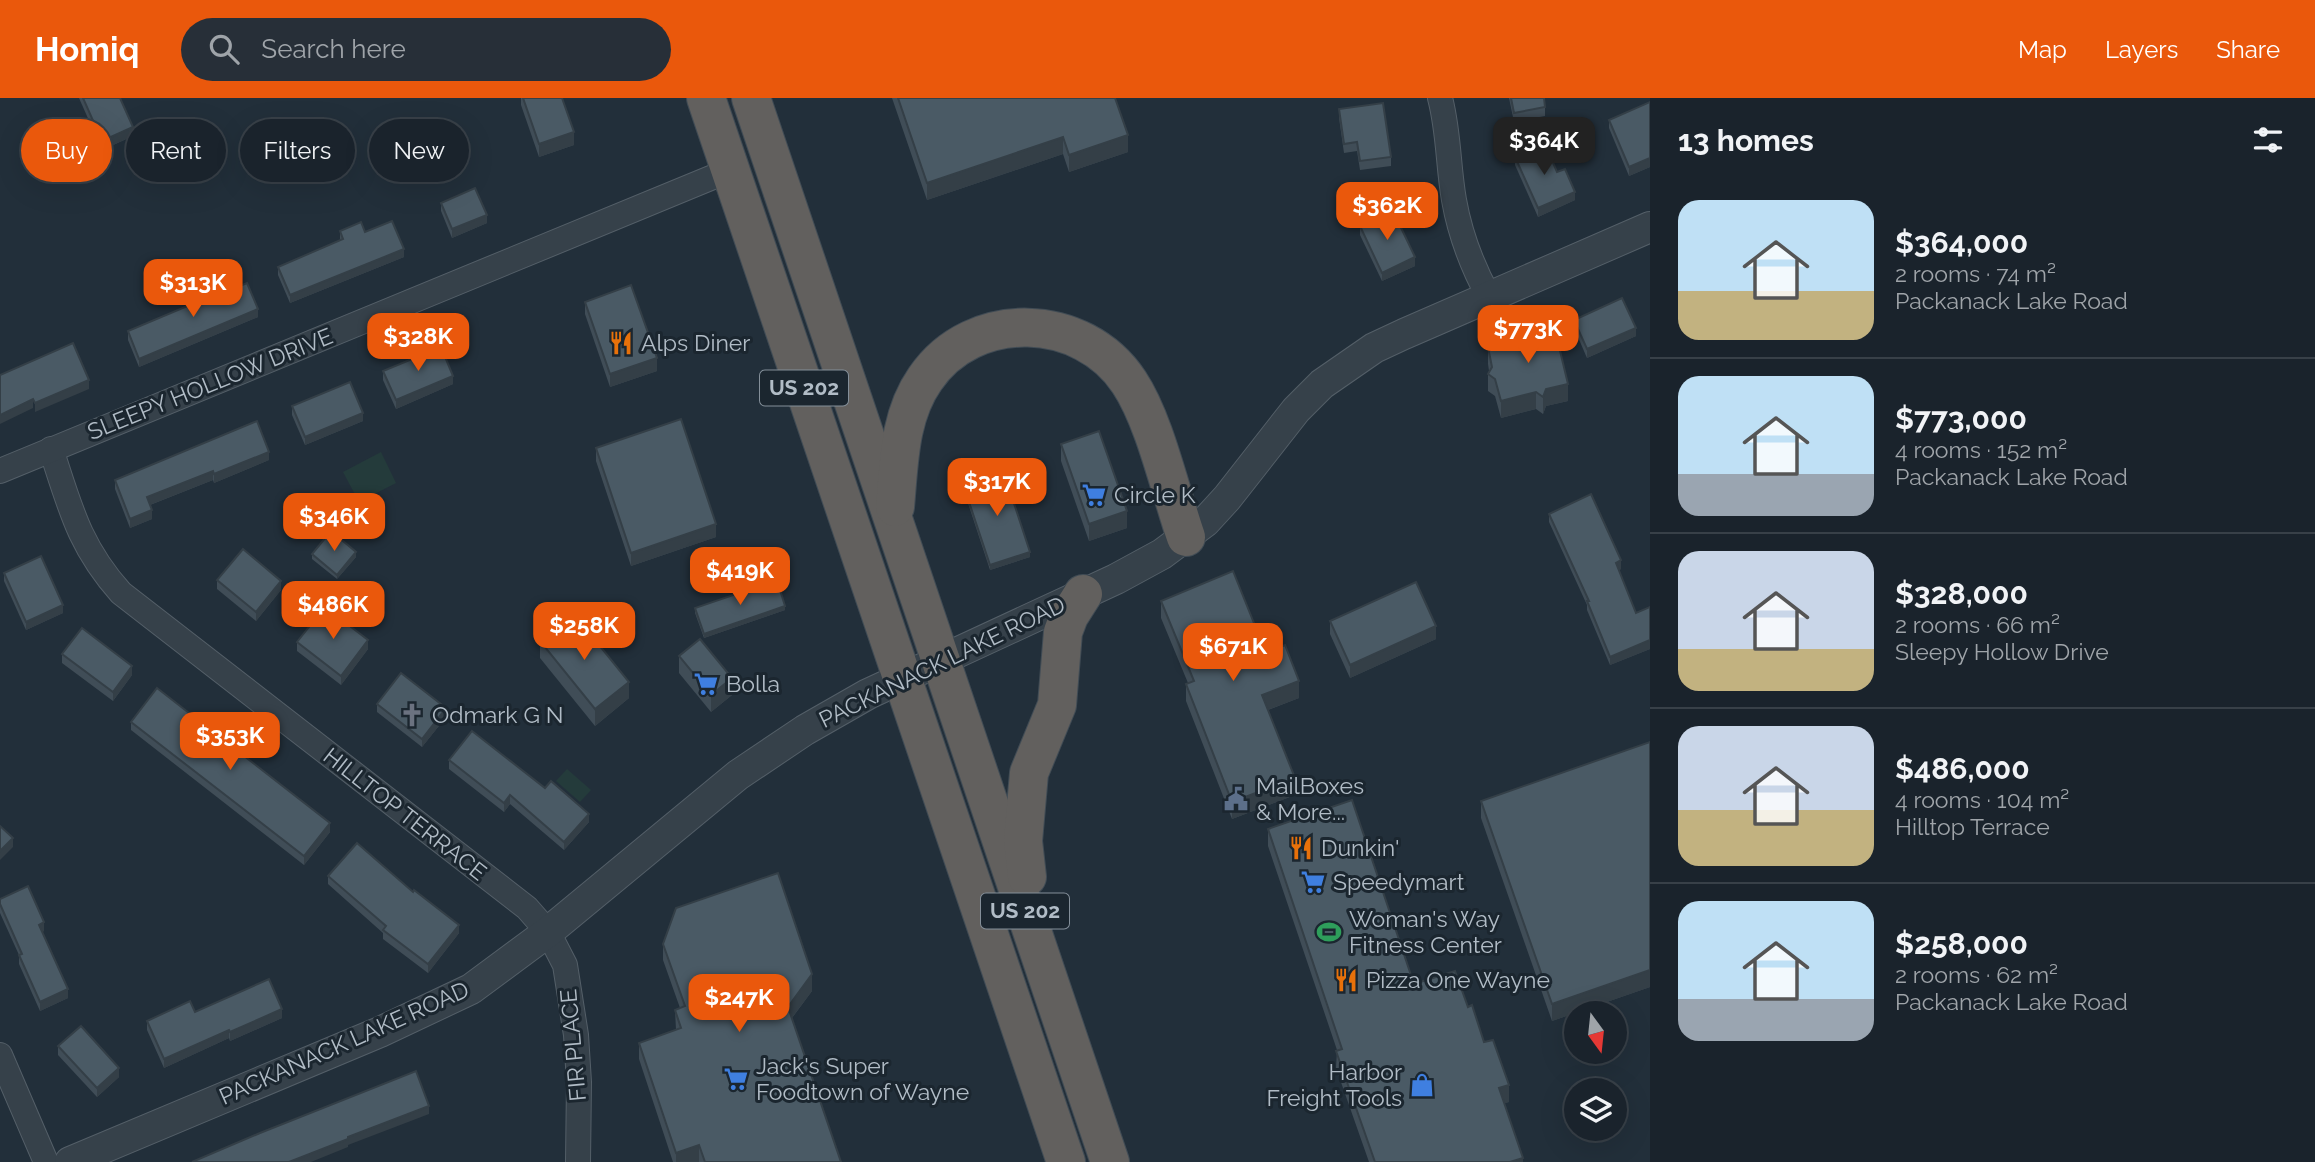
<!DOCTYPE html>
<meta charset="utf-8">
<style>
:root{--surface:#1a232c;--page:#272f38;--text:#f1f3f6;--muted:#9fa4a9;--line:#384048;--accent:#ea580c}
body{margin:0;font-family:Raleway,sans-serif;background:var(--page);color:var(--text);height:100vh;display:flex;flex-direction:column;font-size:26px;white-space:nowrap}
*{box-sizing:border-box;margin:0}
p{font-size:23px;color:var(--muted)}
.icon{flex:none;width:38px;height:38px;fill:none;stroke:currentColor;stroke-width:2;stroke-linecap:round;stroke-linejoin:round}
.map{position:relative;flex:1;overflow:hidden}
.drawer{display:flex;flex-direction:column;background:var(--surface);width:665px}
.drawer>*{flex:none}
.guide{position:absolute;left:21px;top:21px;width:665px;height:63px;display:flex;gap:14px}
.needle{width:46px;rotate:165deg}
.fabs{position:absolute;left:1564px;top:903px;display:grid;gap:14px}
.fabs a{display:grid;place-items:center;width:63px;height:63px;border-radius:50%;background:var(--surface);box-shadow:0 7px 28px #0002,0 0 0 2px var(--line);font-size:35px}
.price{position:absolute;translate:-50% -60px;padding:0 16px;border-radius:14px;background:var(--accent);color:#fff;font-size:23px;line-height:46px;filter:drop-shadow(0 2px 4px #0008)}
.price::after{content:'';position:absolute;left:50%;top:42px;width:21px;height:16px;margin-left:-10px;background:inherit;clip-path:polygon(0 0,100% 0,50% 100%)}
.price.active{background:#222;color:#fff}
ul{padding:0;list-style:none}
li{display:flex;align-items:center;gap:21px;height:175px;padding:0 28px}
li+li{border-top:2px solid var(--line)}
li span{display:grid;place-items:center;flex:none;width:196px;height:140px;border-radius:21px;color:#555}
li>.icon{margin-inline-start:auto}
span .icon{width:84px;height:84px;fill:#fffc;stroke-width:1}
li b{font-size:30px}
h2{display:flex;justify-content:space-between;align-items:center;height:84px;padding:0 28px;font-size:30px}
.tag{padding:0 24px;border-radius:32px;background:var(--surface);box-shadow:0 7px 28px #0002,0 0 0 2px var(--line);font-size:24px;line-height:63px}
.tag.active{background:var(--accent);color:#fff}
header{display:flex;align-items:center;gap:42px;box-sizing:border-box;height:98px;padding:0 35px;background:var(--accent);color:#fff}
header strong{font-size:33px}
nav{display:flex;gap:38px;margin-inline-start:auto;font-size:24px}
.search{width:490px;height:63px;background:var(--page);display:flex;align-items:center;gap:18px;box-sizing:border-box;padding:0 24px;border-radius:38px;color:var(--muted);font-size:26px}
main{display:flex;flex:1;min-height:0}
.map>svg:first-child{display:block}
.green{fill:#243b3b}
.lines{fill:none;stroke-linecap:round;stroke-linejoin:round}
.minor-casing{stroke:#545f68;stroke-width:26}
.tertiary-casing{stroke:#545f68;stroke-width:32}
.trunk-casing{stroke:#414c55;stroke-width:40}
.minor{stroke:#36414a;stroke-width:24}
.tertiary{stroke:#36414a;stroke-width:30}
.trunk{stroke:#62605e;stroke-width:38}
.wall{fill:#404d57}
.shaded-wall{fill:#343f47}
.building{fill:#4a5a65;stroke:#343f47;stroke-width:2}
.labels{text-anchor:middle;stroke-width:6;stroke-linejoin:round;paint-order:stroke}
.shield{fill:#1b262f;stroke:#848f99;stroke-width:2}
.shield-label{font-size:21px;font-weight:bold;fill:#b1bcc6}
.poi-label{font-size:23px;fill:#b1bcc6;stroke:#1b262f;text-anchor:start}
.street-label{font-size:23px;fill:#b1bcc6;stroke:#1b262f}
</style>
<header>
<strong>Homiq</strong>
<div class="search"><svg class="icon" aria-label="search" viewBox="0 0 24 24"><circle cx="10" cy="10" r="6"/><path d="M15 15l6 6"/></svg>Search here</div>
<nav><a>Map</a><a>Layers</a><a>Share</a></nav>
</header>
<main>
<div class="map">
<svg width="1650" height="1064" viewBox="0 0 1650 1064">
<rect width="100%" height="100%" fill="#222f3a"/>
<!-- green -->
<g class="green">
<polygon points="381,354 396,385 359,404 343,374"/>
<polygon points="567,671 591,692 580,704 556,683"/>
</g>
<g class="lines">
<!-- minor casing -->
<g class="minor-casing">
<g id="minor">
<path d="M1440,0C1449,34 1448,68 1454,102C1460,136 1472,168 1489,199"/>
<path d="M51,351C70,409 79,448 121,495L527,810L548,834L565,867L576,937L579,984L578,1064"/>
<polyline points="0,373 730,72"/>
<polyline points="0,957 46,1064"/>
</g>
</g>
<!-- tertiary casing -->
<g class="tertiary-casing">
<polyline id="tertiary" points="70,1064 380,934 471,891 548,834 738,677 805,632 868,596 1116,481 1162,456 1205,424 1227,400 1296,312 1322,286 1374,250 1404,236 1650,129"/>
</g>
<!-- trunk casing -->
<g class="trunk-casing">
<g id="trunk">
<polyline points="706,0 1066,1064"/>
<polyline points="751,0 1110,1064"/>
<path d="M895,409C899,365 899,318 925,281C973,210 1083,214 1129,284C1155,323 1170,393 1186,439"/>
<polyline points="1027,779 1023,743 1029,675 1057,607 1063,534 1069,518 1083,496"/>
</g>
</g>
<!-- minor -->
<use href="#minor" class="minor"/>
<!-- tertiary -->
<use href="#tertiary" class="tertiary"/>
<!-- trunk -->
<use href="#trunk" class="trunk"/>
</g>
<!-- wall -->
<g class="wall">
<polygon points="79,0 120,0 133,38 102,52"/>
<polygon points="521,0 562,0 574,47 539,59 521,7"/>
<polygon points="892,0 1115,0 1128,54 1069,74 1063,56 927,102"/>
<polygon points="1509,0 1544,0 1545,9 1545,18 1514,24"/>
<polygon points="1650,4 1650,69 1629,78 1609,30 1609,22"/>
<polygon points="1339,11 1391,59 1391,68 1360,72 1357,53 1344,55 1339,20"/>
<polygon points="1515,59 1575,102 1538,119 1515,67"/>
<polygon points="441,105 487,125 452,140 441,113"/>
<polygon points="1360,128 1415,168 1382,183 1360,137"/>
<polygon points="340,133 365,134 404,159 290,205 278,177 278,169 340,142"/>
<polygon points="186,197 213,199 258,219 139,269 128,242 128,233 187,208"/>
<polygon points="585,204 657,273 610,289 585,216"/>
<polygon points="1574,222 1636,238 1587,260 1574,230"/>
<polygon points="1488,249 1568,303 1546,308 1543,316 1536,311 1501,320 1495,298 1488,293 1488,276 1489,273 1488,266"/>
<polygon points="383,273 453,286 396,311 383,282"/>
<polygon points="292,308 363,323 305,347 292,317"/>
<polygon points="1061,346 1127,430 1089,443 1061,363"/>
<polygon points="596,350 716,439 631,468 596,363"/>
<polygon points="269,362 214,385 213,382 150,407 152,421 130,430 115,391 115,382"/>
<polygon points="963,386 1030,459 990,472 963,390"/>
<polygon points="1549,416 1621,471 1619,472 1636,515 1650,509 1650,551 1610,567 1587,512 1587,507 1549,424"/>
<polygon points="312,456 356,459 337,481 312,461"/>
<polygon points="4,475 63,515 26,532 4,483"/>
<polygon points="217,482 281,492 256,523 217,491"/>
<polygon points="1161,503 1266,555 1299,600 1268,612 1295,697 1232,721 1186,603 1186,586 1188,585 1161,520"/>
<polygon points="695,510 785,512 704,540 695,515"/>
<polygon points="1330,523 1436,541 1350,580 1330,536"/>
<polygon points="540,543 629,600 595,628 540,560"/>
<polygon points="297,544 368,551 341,587 297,553"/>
<polygon points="62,556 132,577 113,603 62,565"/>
<polygon points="679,558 732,597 711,614 679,575"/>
<polygon points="377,606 446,619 422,649 377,614"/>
<polygon points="131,624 330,734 304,767 131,632"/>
<polygon points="1650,644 1650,889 1552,923 1481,720 1481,703"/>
<polygon points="449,662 589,724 564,752 510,706 504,714 449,671"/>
<polygon points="1268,731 1414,886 1468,909 1509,1004 1504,1005 1523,1064 1369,1064 1336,970 1337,952 1268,748"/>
<polygon points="328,778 413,794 459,835 428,875 383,841 383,835 328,786"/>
<polygon points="0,801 44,833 42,834 68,900 40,913 19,866 19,857 0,815"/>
<polygon points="663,846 812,893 792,920 841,1064 673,1064 639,961 639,945 676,932 675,912 680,910 663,862"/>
<polygon points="195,914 282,920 230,943 229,940 164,970 147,932 147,923"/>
<polygon points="58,948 119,979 97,999 58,957"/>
</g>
<!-- shaded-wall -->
<g class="shaded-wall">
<polygon points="133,29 133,38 102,52 102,43"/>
<polygon points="574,34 574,47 539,59 539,46"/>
<polygon points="1128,37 1128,54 1069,74 1069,57"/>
<polygon points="1063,39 1063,56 927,102 927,85"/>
<polygon points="1650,60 1650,69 1629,78 1629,69"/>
<polygon points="1575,94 1575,102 1538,119 1538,110"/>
<polygon points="487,117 487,125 452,140 452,131"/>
<polygon points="404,151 404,159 290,205 290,197"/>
<polygon points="1415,159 1415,168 1382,183 1382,175"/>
<polygon points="258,211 258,219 139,269 139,261"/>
<polygon points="1636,230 1636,238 1587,260 1587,251"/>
<polygon points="657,260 657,273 610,289 610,276"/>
<polygon points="453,278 453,286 396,311 396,302"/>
<polygon points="89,282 89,291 35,314 35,305"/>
<polygon points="1568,286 1568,303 1546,308 1543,316 1543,299 1546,291"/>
<polygon points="1536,294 1536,311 1501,320 1501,303"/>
<polygon points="33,301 33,310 0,326 0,317"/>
<polygon points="363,315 363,323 305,347 305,339"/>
<polygon points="269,354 269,362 214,385 214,376"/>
<polygon points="213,373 213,382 147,408 147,399"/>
<polygon points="152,412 152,421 130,430 130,421"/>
<polygon points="1127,413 1127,430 1089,443 1089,426"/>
<polygon points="716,426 716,439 631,468 631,455"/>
<polygon points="356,454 356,459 337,481 337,477"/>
<polygon points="1030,454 1030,459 990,472 990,467"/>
<polygon points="1621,462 1621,471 1616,474 1616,465"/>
<polygon points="281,483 281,492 256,523 256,514"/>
<polygon points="63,507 63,515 26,532 26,524"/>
<polygon points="785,508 785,512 704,540 704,536"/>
<polygon points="1436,528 1436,541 1350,580 1350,567"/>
<polygon points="368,542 368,551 341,587 341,578"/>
<polygon points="1650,542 1650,551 1610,567 1610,559"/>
<polygon points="132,568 132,577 113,603 113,594"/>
<polygon points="732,580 732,597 711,614 711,597"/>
<polygon points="1299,583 1299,600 1262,614 1262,597"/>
<polygon points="629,584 629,600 595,628 595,611"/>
<polygon points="446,610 446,619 422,649 422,641"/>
<polygon points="1295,680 1295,697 1232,721 1232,704"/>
<polygon points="510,697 510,706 504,714 504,705"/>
<polygon points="589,716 589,724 564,752 564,744"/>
<polygon points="330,725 330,734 304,767 304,758"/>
<polygon points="13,740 13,749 0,762 0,753"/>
<polygon points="44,824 44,833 39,835 39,827"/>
<polygon points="459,827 459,835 428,875 428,866"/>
<polygon points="1650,872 1650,889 1552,923 1552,906"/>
<polygon points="812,876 812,893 788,925 788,909"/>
<polygon points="68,891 68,900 40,913 40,904"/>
<polygon points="282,911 282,920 230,943 230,934"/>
<polygon points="229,932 229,940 164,970 164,961"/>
<polygon points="119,970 119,979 97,999 97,990"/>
<polygon points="1509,987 1509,1004 1499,1007 1499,990"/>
<polygon points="429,1008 429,1016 348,1047 348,1049 311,1064 289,1064 348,1039"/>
<polygon points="699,1047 699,1064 676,1064 676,1055"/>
<polygon points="1523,1060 1523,1064 1510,1064"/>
</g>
<!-- building -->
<g class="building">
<polygon points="83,0 120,0 133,29 102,43"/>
<polygon points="523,0 562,0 574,34 539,46"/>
<polygon points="898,0 1115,0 1128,37 1069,57 1063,39 927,85"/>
<polygon points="1511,0 1544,0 1545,9 1514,15"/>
<polygon points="1650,4 1650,60 1629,69 1609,22"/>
<polygon points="1383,5 1391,59 1360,63 1357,44 1344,46 1339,11"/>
<polygon points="1545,46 1557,74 1565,71 1575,94 1538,110 1515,59"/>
<polygon points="475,90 487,117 452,131 441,105"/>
<polygon points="1393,113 1415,159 1382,175 1360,128"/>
<polygon points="392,123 404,151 290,197 278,169 343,141 340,133 361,124 365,134"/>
<polygon points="247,185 258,211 139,261 128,233 190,207 186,197 208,187 213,199"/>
<polygon points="631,187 657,260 610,276 585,204"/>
<polygon points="1622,200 1636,230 1587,251 1574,222"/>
<polygon points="1555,232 1568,286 1546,291 1543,299 1536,294 1501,303 1495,281 1488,276 1492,269 1488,249 1520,241 1525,233 1532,237"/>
<polygon points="73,245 89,282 35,305 33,301 0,317 0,277"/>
<polygon points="441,249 453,278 396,302 383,273"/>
<polygon points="350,284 363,315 305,339 292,308"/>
<polygon points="681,321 716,426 631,455 596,350"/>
<polygon points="257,323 269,354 214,376 213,373 147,399 152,412 130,421 115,382"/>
<polygon points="1099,333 1127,413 1089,426 1061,346"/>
<polygon points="1003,372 1030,454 990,467 963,386"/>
<polygon points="1591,396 1621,462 1616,465 1636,515 1650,509 1650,542 1610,559 1587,503 1589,503 1549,416"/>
<polygon points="331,433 356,454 337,477 312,456"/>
<polygon points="243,451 281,483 256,514 217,482"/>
<polygon points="41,458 63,507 26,524 4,475"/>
<polygon points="1233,473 1266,555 1285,547 1299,583 1262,597 1295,680 1232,704 1186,586 1194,583 1161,503"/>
<polygon points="777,482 785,508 704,536 695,510"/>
<polygon points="1416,484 1436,528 1350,567 1330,523"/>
<polygon points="325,509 368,542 341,578 297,544"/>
<polygon points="574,516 629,584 595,611 540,543"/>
<polygon points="82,530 132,568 113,594 62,556"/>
<polygon points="700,541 732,580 711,597 679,558"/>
<polygon points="401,575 446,610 422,641 377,606"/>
<polygon points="157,590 330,725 304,758 131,624"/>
<polygon points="472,633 545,690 551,683 589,716 564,744 510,697 504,705 449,662"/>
<polygon points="1650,644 1650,872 1552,906 1481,703"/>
<polygon points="1352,702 1414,886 1455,873 1468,909 1472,907 1484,944 1493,942 1509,987 1499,990 1523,1060 1510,1064 1375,1064 1336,953 1342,951 1268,731"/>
<polygon points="0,728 13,740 0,753"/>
<polygon points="357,745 413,794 414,792 459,827 428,866 383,832 386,828 328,778"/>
<polygon points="778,775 812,876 788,909 841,1064 705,1064 699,1047 676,1055 639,945 681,930 675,912 685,908 663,846 676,810"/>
<polygon points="28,788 44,824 39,827 68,891 40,904 19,857 22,856 0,806 0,801"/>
<polygon points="269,881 282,911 230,934 229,932 164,961 147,923 190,903 195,914"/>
<polygon points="81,928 119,970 97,990 58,948"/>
<polygon points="416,973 429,1008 348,1039 348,1041 289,1064 192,1064 260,1035"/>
</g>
<!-- icons -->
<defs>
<g id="restaurant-bare" transform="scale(1.89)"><path d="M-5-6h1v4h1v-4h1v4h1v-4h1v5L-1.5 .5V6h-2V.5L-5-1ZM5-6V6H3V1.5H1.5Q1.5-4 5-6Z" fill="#e8710a" stroke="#1b262f" stroke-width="2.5" paint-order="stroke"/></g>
<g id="supermarket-bare" transform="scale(1.89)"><path d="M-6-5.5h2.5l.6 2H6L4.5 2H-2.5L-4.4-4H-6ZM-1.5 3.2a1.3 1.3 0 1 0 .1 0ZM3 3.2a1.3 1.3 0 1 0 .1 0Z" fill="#3f7fe0" stroke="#1b262f" stroke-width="2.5" paint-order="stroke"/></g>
<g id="church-bare" transform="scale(1.89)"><path d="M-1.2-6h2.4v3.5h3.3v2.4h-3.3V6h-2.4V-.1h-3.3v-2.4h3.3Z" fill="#6b7280" stroke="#1b262f" stroke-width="2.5" paint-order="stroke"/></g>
<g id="civic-bare" transform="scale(1.89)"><path d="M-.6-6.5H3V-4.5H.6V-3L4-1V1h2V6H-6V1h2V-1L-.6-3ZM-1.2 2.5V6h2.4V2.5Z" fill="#5c6f8a" stroke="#1b262f" stroke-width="2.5" paint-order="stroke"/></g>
<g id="stadium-bare" transform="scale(1.89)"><path d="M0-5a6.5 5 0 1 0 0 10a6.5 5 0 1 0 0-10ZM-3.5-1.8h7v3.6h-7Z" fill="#2e9e5b" stroke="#1b262f" stroke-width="2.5" paint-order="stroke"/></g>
<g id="shop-bare" transform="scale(1.89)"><path d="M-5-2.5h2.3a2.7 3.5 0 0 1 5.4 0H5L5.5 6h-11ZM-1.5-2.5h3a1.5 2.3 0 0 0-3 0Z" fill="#3f7fe0" stroke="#1b262f" stroke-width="2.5" paint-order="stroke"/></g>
</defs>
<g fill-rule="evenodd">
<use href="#restaurant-bare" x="621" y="245"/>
<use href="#supermarket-bare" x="1094" y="397"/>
<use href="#supermarket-bare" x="706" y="586"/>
<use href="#church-bare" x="412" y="617"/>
<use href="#civic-bare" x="1236" y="701"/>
<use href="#restaurant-bare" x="1301" y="750"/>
<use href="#supermarket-bare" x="1313" y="784"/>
<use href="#stadium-bare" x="1329" y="834"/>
<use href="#restaurant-bare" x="1346" y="882"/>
<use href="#supermarket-bare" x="736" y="981"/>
<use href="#shop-bare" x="1422" y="987"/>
</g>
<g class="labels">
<!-- shield labels -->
<g class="shield">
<rect x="760" y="272.5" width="88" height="35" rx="5"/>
<rect x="981" y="795.5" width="88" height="35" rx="5"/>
</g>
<g class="shield-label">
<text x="804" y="297">US 202</text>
<text x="1025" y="820">US 202</text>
</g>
<!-- poi labels -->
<g class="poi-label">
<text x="641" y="253">Alps Diner</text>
<text x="1114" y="405">Circle K</text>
<text x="726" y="594">Bolla</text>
<text x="432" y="625">Odmark G N</text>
<text x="1256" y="696">MailBoxes<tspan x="1256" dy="26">&amp; More...</tspan></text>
<text x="1321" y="758">Dunkin'</text>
<text x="1333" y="792">Speedymart</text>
<text x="1349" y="829">Woman's Way<tspan x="1349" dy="26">Fitness Center</tspan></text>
<text x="1366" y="890">Pizza One Wayne</text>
<text x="756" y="976">Jack's Super<tspan x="756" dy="26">Foodtown of Wayne</tspan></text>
<text x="1402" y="982" text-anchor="end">Harbor<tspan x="1402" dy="26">Freight Tools</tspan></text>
</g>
<!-- street labels -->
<g class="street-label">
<text transform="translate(210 286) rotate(-22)" y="8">SLEEPY HOLLOW DRIVE</text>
<text transform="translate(942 564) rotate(-26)" y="8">PACKANACK LAKE ROAD</text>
<text transform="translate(405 716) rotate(38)" y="8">HILLTOP TERRACE</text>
<text transform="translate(344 945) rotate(-24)" y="8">PACKANACK LAKE ROAD</text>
<text transform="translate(573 947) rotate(-95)" y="8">FIR PLACE</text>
</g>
</g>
</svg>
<div class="fabs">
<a><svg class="needle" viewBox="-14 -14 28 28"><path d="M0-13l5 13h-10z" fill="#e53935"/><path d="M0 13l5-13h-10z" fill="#9fa4a9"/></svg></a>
<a><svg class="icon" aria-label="layers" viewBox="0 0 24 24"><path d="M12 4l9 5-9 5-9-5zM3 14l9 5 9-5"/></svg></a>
</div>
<b class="price active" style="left:1544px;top:79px">$364K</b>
<b class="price" style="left:1387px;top:144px">$362K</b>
<b class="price" style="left:193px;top:221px">$313K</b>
<b class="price" style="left:1528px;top:267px">$773K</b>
<b class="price" style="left:418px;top:275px">$328K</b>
<b class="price" style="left:997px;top:420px">$317K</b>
<b class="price" style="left:334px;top:455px">$346K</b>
<b class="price" style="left:740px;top:509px">$419K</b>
<b class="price" style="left:333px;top:543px">$486K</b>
<b class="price" style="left:584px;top:564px">$258K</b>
<b class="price" style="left:1233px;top:585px">$671K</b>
<b class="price" style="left:230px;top:674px">$353K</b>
<b class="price" style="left:739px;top:936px">$247K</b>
<div class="guide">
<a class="tag active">Buy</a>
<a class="tag">Rent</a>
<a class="tag">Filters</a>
<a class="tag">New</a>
</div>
</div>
<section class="drawer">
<h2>13 homes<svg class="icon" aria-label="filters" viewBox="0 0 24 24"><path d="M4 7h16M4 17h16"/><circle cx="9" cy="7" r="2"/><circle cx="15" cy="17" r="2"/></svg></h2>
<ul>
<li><span style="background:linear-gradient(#bfe0f5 65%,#c2b280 0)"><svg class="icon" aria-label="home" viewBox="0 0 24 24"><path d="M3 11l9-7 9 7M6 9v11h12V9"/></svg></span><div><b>$364,000</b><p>2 rooms · 74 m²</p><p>Packanack Lake Road</p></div></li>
<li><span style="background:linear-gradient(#bfe0f5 70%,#9aa5b1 0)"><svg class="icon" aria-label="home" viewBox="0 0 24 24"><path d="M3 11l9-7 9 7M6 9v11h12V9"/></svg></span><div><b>$773,000</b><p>4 rooms · 152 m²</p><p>Packanack Lake Road</p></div></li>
<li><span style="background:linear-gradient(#c9d6e8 70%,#c2b280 0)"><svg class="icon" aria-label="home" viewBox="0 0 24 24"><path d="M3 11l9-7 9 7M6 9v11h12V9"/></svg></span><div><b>$328,000</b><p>2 rooms · 66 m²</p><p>Sleepy Hollow Drive</p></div></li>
<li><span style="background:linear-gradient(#c9d6e8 60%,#c2b280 0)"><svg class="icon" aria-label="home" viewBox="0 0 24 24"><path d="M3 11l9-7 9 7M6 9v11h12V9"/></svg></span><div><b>$486,000</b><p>4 rooms · 104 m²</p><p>Hilltop Terrace</p></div></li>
<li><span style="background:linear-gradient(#bfe0f5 70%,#9aa5b1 0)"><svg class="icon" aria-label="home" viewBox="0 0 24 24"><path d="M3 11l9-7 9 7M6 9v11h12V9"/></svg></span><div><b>$258,000</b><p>2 rooms · 62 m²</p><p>Packanack Lake Road</p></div></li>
</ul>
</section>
</main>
